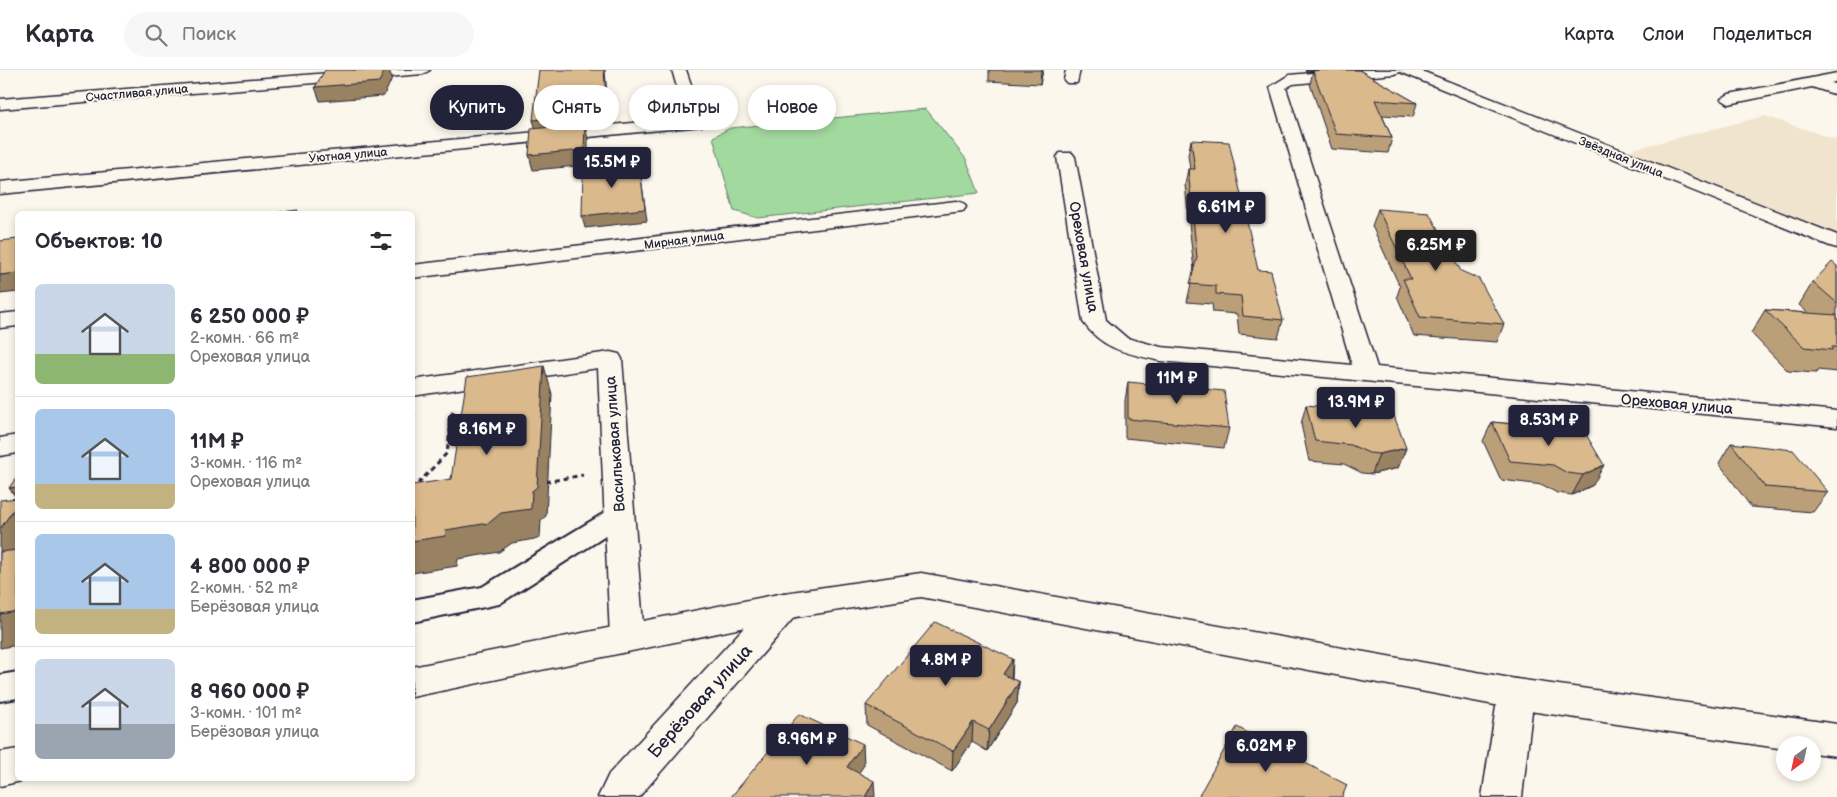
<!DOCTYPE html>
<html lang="ru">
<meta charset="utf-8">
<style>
:root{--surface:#fff;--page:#f7f7f7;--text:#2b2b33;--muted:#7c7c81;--line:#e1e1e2;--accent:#22223b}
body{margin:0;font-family:"Balsamiq Sans",sans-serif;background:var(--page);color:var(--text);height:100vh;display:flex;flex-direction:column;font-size:19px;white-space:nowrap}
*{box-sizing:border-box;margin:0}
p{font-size:16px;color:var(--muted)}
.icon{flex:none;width:28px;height:28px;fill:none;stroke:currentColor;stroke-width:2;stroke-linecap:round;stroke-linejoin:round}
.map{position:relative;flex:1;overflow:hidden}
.details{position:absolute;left:15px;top:141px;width:400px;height:570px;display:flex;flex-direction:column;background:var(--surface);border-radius:8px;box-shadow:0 2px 8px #0003}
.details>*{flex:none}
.hud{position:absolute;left:430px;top:15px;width:475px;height:45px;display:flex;gap:10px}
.needle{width:32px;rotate:213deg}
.controls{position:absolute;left:1776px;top:666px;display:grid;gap:10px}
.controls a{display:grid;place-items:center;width:45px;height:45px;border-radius:50%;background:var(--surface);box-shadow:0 2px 8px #0003;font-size:25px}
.price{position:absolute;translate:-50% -42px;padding:0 11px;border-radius:5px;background:var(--accent);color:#fff;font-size:16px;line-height:32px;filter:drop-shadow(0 1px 2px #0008)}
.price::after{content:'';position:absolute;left:50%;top:30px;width:15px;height:11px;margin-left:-8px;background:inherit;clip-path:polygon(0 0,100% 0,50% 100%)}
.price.selected{background:#222;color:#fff}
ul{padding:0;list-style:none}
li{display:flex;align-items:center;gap:15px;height:125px;padding:0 20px}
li+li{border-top:1px solid var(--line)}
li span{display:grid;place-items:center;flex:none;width:140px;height:100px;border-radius:8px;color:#555}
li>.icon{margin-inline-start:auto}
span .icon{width:60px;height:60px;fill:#fffc;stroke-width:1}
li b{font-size:21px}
h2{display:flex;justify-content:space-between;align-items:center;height:60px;padding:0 20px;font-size:21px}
.tag{padding:0 18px;border-radius:22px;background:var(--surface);box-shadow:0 2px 8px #0003;font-size:18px;line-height:45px}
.tag.selected{background:var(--accent);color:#fff}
header{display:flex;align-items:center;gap:30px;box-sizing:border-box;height:70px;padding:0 25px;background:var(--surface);border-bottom:1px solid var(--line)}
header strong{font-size:24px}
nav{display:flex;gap:28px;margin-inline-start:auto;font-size:18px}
.search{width:350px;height:45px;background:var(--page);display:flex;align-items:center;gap:12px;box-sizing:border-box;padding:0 18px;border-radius:28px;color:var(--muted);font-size:19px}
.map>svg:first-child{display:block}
.built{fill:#f1e4cf}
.green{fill:#a2d99e;stroke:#627e6c}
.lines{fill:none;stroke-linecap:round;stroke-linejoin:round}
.lane-casing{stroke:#22223b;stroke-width:4}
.street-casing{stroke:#22223b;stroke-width:3}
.secondary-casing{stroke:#22223b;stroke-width:3}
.path{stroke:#22223b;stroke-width:3;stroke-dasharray:5 4;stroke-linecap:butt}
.lane{fill:#fbf7ec;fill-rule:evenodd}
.street{fill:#fbf7ec;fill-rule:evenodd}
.secondary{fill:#fbf7ec;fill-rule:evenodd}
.wall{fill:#bb9f78;stroke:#22223b}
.shaded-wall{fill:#998262;stroke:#22223b}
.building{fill:#dab98c;stroke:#22223b}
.labels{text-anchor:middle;stroke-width:4;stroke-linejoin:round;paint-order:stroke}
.far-street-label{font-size:12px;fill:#22223b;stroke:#fbf7ec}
.street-label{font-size:15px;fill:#22223b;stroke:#fbf7ec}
.near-street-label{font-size:18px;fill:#22223b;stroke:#fbf7ec}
</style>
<header>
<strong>Карта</strong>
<div class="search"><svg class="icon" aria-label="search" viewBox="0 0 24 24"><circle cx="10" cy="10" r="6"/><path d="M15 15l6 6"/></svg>Поиск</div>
<nav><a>Карта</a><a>Слои</a><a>Поделиться</a></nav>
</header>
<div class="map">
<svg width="1837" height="727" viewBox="0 0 1837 727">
<rect width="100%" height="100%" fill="#fbf7ec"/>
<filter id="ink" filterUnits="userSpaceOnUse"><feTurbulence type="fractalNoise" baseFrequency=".02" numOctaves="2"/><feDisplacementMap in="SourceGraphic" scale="10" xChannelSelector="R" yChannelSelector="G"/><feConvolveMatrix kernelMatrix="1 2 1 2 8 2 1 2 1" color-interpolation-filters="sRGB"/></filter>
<g filter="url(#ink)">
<!-- built -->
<polygon class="built" points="1765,46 1837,70 1837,169 1621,82"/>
<!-- green -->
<polygon class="green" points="926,39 966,89 979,123 758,148 734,141 713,67 730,58"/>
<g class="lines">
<!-- lane casing -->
<g class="lane-casing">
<g id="lane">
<polygon points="620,436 629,439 633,445 629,451 499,534 412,552 412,530 482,517 611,439"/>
<polygon points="18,602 18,628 0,631 0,605"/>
</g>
</g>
<!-- street casing -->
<g class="street-casing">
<g id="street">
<polygon points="367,0 430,0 423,4 0,39 0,29"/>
<polygon points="672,0 686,0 704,52 702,56 0,124 0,112 686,48"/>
<polygon points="1066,0 1080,0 1077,13 1067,13 1064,10"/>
<path d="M1347,0H1419L1837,165V178L1830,176L1400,2L1394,4L1293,14L1286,18L1377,297L1837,341V357L1160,291C1128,283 1104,281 1083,252L1057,87L1060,83H1072L1075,87L1106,250L1127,268L1161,277L1352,295L1270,17L1289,5Z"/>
<polygon points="1837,3 1837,11 1831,13 1837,15 1837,25 1812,17 1729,34 1721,29 1729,24"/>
<polygon points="956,131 963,133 966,137 963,141 412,208 412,195"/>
<polygon points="18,242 18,256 0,258 0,244"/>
<polygon points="610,282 619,284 622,289 644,567 639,577 627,580 615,577 610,567 598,298 412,326 412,310"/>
<polygon points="18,365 18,383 0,386 0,368"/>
<polygon points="784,523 796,527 801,536 796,545 639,727 598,727 609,704 772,527"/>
<polygon points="1516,609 1529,613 1534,624 1522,727 1482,727 1498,624 1503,613"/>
</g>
</g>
<!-- secondary casing -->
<g class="secondary-casing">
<g id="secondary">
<polygon points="921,503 1516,609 1837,654 1837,686 1812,683 1812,675 1785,675 1785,679 1516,639 921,527 784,549 412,627 412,597 784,523"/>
<polygon points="18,679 18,709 30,709 0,716 0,682"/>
</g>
</g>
<!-- path -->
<g class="path">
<polyline points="545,412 583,405"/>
<polyline points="412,420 447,383 453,341"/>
</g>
<!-- lane -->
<use href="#lane" class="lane"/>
<!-- street -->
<use href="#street" class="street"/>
<!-- secondary -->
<use href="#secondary" class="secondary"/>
</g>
<!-- wall -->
<g class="wall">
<polygon points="989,0 1043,0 1040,14 989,11"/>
<polygon points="1305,0 1359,0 1417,33 1413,47 1382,45 1392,68 1388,83 1332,79 1310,14 1313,1 1306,2"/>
<polygon points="1191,70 1258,200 1283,250 1278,268 1239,264 1237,244 1213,242 1212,234 1187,232 1194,200 1185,115 1188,99 1190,99 1188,85"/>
<polygon points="1378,139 1461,201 1504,254 1497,272 1414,266 1397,226 1400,217 1372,156"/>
<polygon points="1837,196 1837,302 1818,300 1816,303 1788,301 1751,263 1765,240 1808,243 1799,235 1813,212"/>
<polygon points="1128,312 1229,358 1224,378 1125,368 1125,331"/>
<polygon points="1306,335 1406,378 1398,398 1372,404 1362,403 1344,394 1309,391 1301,354"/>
<polygon points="1492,352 1584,361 1593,415 1572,425 1557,423 1543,415 1501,410 1483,371"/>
<polygon points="1731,373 1828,422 1813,442 1751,437 1719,393"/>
<polygon points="1013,589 1012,609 1019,612 1017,633 987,681 972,672 952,701 867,655 866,635"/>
</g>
<!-- shaded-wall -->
<g class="shaded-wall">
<polygon points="385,0 389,0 392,8 384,26 320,31 315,17"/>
<polygon points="604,0 605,0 608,39 588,41 588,55 585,56 588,69 588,95 533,100 529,85 536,60 533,50 586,30"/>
<polygon points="1041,0 1043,0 1040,14"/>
<polygon points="1306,0 1325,0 1306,2"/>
<polygon points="639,92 647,151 585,158 582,146"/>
<polygon points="18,203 18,222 0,224 0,205"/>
<polygon points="544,296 552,324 546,446 541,450 540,468 512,473 499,482 458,489 457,496 412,503 412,471 446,460 532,421"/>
<polygon points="412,338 415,344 412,354"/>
<polygon points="1406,378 1398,398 1372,404 1379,384"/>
<polygon points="1604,395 1593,415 1572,425 1583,405"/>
<polygon points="18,417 18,430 9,418"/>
<polygon points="18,433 18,497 0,507 0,459"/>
<polygon points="18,541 18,575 0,578 0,544"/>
<polygon points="1013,589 1011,610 1003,604"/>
<polygon points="1019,612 1017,633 987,681 989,660"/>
<polygon points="973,652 972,672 952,701 953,681"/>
<polygon points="863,674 864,695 849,718 847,697"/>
<polygon points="874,711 875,727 865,727"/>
</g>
<!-- building -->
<g class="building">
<polygon points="325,0 385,0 379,12 315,17"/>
<polygon points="539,0 604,0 606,28 586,30 586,45 533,50"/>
<polygon points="1319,0 1359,0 1417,33 1375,30 1392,68 1336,64 1313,1"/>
<polygon points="585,54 584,80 529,85 531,59"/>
<polygon points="1191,70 1229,72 1258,200 1271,201 1283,250 1243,246 1241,226 1216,224 1216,216 1190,214 1197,187 1188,99 1195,99"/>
<polygon points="639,92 645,139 582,146 583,98"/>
<polygon points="1378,139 1429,143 1461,201 1479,209 1504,254 1420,247 1403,209 1411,209"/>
<polygon points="298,140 296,144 265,144"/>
<polygon points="18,169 18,203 0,205 0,171"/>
<polygon points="1832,192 1837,196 1837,233 1813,212"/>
<polygon points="1765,240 1837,245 1837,277 1832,277 1832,280 1804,277"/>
<polygon points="544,296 537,417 532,421 531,439 501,443 489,453 446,460 445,466 412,471 412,415 451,409 467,307"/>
<polygon points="1128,312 1224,321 1229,358 1128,349"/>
<polygon points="1306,335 1393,343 1406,378 1379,384 1369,383 1351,375 1315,371"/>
<polygon points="1492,352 1584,361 1604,395 1583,405 1567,403 1553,395 1510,391"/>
<polygon points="1731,373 1793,380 1828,422 1765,417"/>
<polygon points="18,405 18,417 9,418"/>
<polygon points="18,428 18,433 0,459 0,430"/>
<polygon points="18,480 18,541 0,544 0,482"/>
<polygon points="935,552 1013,589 1003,604 1019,612 989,660 973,652 953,681 866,635"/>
<polygon points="799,644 863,674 847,697 874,711 865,727 731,727"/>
<polygon points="1237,657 1347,715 1342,727 1198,727"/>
</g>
</g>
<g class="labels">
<!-- far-street labels -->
<g class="far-street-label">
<text transform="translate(137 23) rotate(-5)" y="4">Счастливая улица</text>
<text transform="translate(348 85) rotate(-5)" y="4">Уютная улица</text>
<text transform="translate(1621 87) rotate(22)" y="4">Звёздная улица</text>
<text transform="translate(684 170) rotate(-7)" y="4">Мирная улица</text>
</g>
<!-- street labels -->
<g class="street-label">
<text transform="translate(1084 187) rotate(80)" y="5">Ореховая улица</text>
<text transform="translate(1677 334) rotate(5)" y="5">Ореховая улица</text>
<text transform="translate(615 374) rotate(-94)" y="5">Васильковая улица</text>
</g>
<!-- near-street labels -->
<g class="near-street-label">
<text transform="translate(700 631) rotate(-48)" y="6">Берёзовая улица</text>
</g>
</g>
</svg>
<div class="controls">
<a><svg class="needle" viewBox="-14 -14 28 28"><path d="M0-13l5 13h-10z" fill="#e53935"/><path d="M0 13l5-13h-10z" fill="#7c7c81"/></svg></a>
</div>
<b class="price" style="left:612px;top:119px">15.5M ₽</b>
<b class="price" style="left:1226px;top:164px">6.61M ₽</b>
<b class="price selected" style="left:1436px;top:202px">6.25M ₽</b>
<b class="price" style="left:1177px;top:335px">11M ₽</b>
<b class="price" style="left:1356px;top:359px">13.9M ₽</b>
<b class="price" style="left:1549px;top:377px">8.53M ₽</b>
<b class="price" style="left:487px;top:386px">8.16M ₽</b>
<b class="price" style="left:946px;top:617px">4.8M ₽</b>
<b class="price" style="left:807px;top:696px">8.96M ₽</b>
<b class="price" style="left:1266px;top:703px">6.02M ₽</b>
<div class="hud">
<a class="tag selected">Купить</a>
<a class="tag">Снять</a>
<a class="tag">Фильтры</a>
<a class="tag">Новое</a>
</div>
<section class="details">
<h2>Объектов: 10<svg class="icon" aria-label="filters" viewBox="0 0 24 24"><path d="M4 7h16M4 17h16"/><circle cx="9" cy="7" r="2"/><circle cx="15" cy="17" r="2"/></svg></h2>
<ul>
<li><span style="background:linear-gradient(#c9d6e8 70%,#8fb573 0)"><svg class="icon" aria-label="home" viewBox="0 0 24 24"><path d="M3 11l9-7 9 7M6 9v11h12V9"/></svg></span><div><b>6 250 000 ₽</b><p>2-комн. · 66 m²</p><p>Ореховая улица</p></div></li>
<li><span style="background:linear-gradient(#a9c7e8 75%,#c2b280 0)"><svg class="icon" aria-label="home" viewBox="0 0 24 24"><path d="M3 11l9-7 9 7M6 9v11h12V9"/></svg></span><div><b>11M ₽</b><p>3-комн. · 116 m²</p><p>Ореховая улица</p></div></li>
<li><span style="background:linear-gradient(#a9c7e8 75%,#c2b280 0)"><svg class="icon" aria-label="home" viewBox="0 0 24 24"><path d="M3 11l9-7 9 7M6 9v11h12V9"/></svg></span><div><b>4 800 000 ₽</b><p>2-комн. · 52 m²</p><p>Берёзовая улица</p></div></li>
<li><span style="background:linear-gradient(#c9d6e8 65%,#9aa5b1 0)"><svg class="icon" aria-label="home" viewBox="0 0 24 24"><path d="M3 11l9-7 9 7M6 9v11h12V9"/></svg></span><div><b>8 960 000 ₽</b><p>3-комн. · 101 m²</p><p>Берёзовая улица</p></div></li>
</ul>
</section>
</div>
